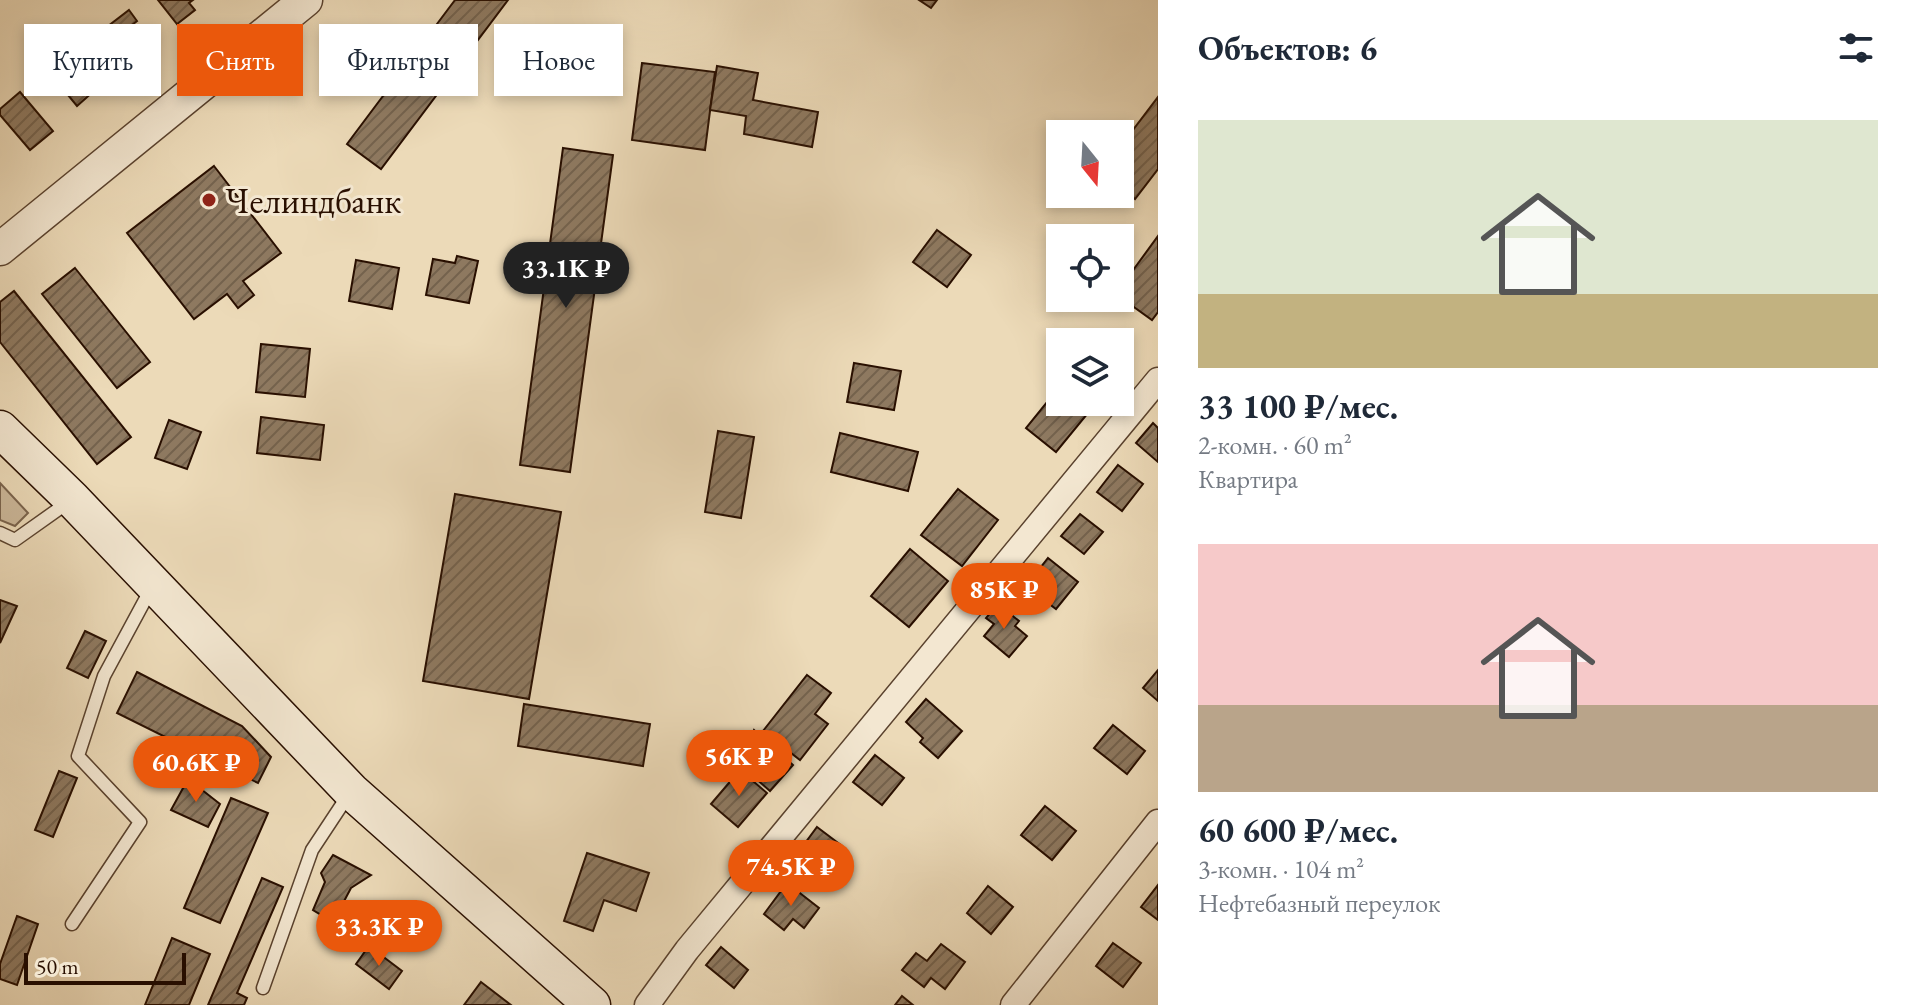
<!DOCTYPE html>
<html lang="ru">
<meta charset="utf-8">
<style>
:root{--surface:#fff;--page:#f2f2f3;--text:#1f2937;--muted:#747a83;--accent:#ea580c}
body{margin:0;font-family:"EB Garamond",serif;background:var(--page);color:var(--text);height:100vh;display:flex;flex-direction:column;font-size:30px;white-space:nowrap}
*{box-sizing:border-box;margin:0}
p{font-size:26px;color:var(--muted)}
.icon{flex:none;width:44px;height:44px;fill:none;stroke:currentColor;stroke-width:2;stroke-linecap:round;stroke-linejoin:round}
.map{position:relative;flex:1;overflow:hidden}
.details{display:flex;flex-direction:column;background:var(--surface);width:760px}
.details>*{flex:none}
.banner{position:absolute;left:24px;top:24px;width:760px;height:72px;display:flex;gap:16px}
.needle{width:52px;rotate:162deg}
.fabs{position:absolute;left:1046px;top:120px;display:grid;gap:16px}
.fabs a{display:grid;place-items:center;width:88px;height:88px;border-radius:0px;background:var(--surface);box-shadow:0 4px 12px #0003;font-size:40px}
.scale{position:absolute;left:24px;bottom:20px;width:162px;box-sizing:border-box;padding-left:8px;border:4px solid #290f00;border-top:0;font-size:22px;line-height:28px;white-space:nowrap;color:#290f00;-webkit-text-stroke:6px #f3e7d1;paint-order:stroke}
.price{position:absolute;translate:-50% -68px;padding:0 18px;border-radius:28px;background:var(--accent);color:#fff;font-size:26px;line-height:52px;filter:drop-shadow(0 2px 4px #0008)}
.price::after{content:'';position:absolute;left:50%;top:48px;width:24px;height:18px;margin-left:-12px;background:inherit;clip-path:polygon(0 0,100% 0,50% 100%)}
.price.selected{background:#222;color:#fff}
ul{padding:0;list-style:none}
li{display:grid;align-content:center;gap:16px;height:424px;padding:0 40px}
li span{display:grid;place-items:center;height:248px;border-radius:0px;color:#555}
li>.icon{margin-inline-start:auto}
span .icon{width:144px;height:144px;fill:#fffc;stroke-width:1}
li b{font-size:34px}
h2{display:flex;justify-content:space-between;align-items:center;height:96px;padding:0 40px;font-size:34px}
.pill{padding:0 28px;border-radius:0px;background:var(--surface);box-shadow:0 4px 12px #0003;font-size:28px;line-height:72px}
.pill.selected{background:var(--accent);color:#fff}
main{display:flex;flex:1;min-height:0}
.map>svg:first-child{display:block}
.green{fill:#cbb799;stroke:#7a634c;stroke-width:2}
.building{fill:url(#building-hatch);stroke:#290f00;stroke-width:2}
.lines{fill:none;stroke-linecap:round;stroke-linejoin:round}
.service-casing{stroke:#5a422e;stroke-width:15}
.minor-casing{stroke:#5a422e;stroke-width:27}
.tertiary-casing{stroke:#5a422e;stroke-width:35}
.secondary-casing{stroke:#290f00;stroke-width:39}
.service{stroke:#f3e7d1;stroke-width:12}
.minor{stroke:#f3e7d1;stroke-width:24}
.tertiary{stroke:#f3e7d1;stroke-width:32}
.secondary{stroke:#f3e7d1;stroke-width:36}
.poi-dot{fill:#8f2418;stroke:#f3e7d1;stroke-width:3}
.labels{text-anchor:middle;stroke-width:6;stroke-linejoin:round;paint-order:stroke}
.poi-label{font-size:36px;fill:#290f00;stroke:#f3e7d1;text-anchor:start}
</style>
<main>
<div class="map">
<svg width="1158" height="1005" viewBox="0 0 1158 1005">
<defs>
<pattern id="building-hatch" width="6" height="6" patternUnits="userSpaceOnUse" patternTransform="scale(2)"><rect width="6" height="6" fill="#8e7960"/><path d="M-1 1l2-2M0 6l6-6M5 7l2-2" fill="none" stroke="#74624d"/></pattern>
</defs>
<rect width="100%" height="100%" fill="#ecdab8"/>
<filter id="stains"><feTurbulence type="fractalNoise" baseFrequency=".0025" numOctaves="4"/><feColorMatrix values="0 0 0 0 .2 0 0 0 0 .09 0 0 0 0 .02 0 0 0 .5 -.17"/></filter>
<radialGradient id="worn" r=".72"><stop offset=".6" stop-color="#630" stop-opacity="0"/><stop offset="1" stop-color="#630" stop-opacity=".3"/></radialGradient>
<!-- green -->
<polygon class="green" points="0,483 28,513 15,526 0,520"/>
<!-- building -->
<g class="building">
<polygon points="158,0 193,0 189,3 195,10 177,24"/>
<polygon points="455,0 508,0 381,169 347,144"/>
<polygon points="919,0 937,0 931,8"/>
<polygon points="129,10 137,21 132,25 148,47 128,62 103,30"/>
<polygon points="642,63 715,72 705,150 632,140"/>
<polygon points="717,66 758,73 753,100 818,112 812,147 744,134 746,116 710,110"/>
<polygon points="76,69 94,91 77,106 58,83"/>
<polygon points="20,92 53,131 30,150 0,115 0,109"/>
<polygon points="1158,97 1158,169 1135,199 1120,187 1120,147"/>
<polygon points="563,148 613,155 570,472 520,465"/>
<polygon points="214,166 281,253 243,281 254,295 238,308 227,294 194,319 127,233"/>
<polygon points="937,230 971,255 947,287 913,262"/>
<polygon points="1158,236 1158,312 1152,320 1120,297 1120,288"/>
<polygon points="457,256 478,261 469,303 426,295 433,259 455,263"/>
<polygon points="356,260 399,268 392,309 349,301"/>
<polygon points="75,268 150,362 117,388 42,294"/>
<polygon points="14,291 131,437 97,464 0,342 0,302"/>
<polygon points="261,344 310,349 305,397 256,392"/>
<polygon points="854,363 901,371 894,410 847,402"/>
<polygon points="1060,386 1060,402 1097,402 1056,452 1026,428"/>
<polygon points="261,417 324,425 320,460 257,453"/>
<polygon points="169,420 201,432 187,469 155,458"/>
<polygon points="1153,423 1158,428 1158,462 1136,443"/>
<polygon points="718,431 754,437 741,518 705,512"/>
<polygon points="840,433 918,452 908,491 831,472"/>
<polygon points="1118,465 1143,484 1122,511 1097,492"/>
<polygon points="958,489 998,520 962,566 921,535"/>
<polygon points="455,494 561,512 529,699 423,681"/>
<polygon points="1080,514 1103,532 1084,554 1061,536"/>
<polygon points="910,549 948,581 909,627 871,596"/>
<polygon points="1048,558 1078,582 1056,609 1026,586"/>
<polygon points="0,600 17,606 0,643"/>
<polygon points="998,604 1019,621 1015,626 1027,636 1009,657 984,636 994,624 986,618"/>
<polygon points="85,631 106,641 88,678 67,668"/>
<polygon points="1158,670 1158,701 1143,688"/>
<polygon points="137,672 242,726 271,757 258,783 117,713"/>
<polygon points="807,675 831,693 815,714 828,724 800,760 763,731"/>
<polygon points="926,699 962,731 938,758 920,742 923,738 906,722"/>
<polygon points="524,704 650,724 643,766 518,746"/>
<polygon points="1113,725 1145,751 1127,774 1094,748"/>
<polygon points="754,730 793,765 770,791 738,763"/>
<polygon points="875,755 904,778 882,805 853,782"/>
<polygon points="740,770 767,793 738,827 711,804"/>
<polygon points="59,771 77,778 53,837 35,830"/>
<polygon points="188,779 220,804 208,827 171,810"/>
<polygon points="231,798 268,813 220,923 184,908"/>
<polygon points="1045,806 1076,831 1052,860 1021,835"/>
<polygon points="817,827 842,846 821,872 797,854"/>
<polygon points="587,853 649,873 636,911 604,900 593,931 564,921"/>
<polygon points="333,855 371,875 351,888 333,922 313,910 325,882 321,873"/>
<polygon points="262,878 283,887 237,993 247,998 244,1005 208,1005"/>
<polygon points="787,883 819,908 804,928 793,919 784,930 764,914"/>
<polygon points="1158,885 1158,920 1141,907"/>
<polygon points="988,886 1013,907 991,934 967,913"/>
<polygon points="17,916 38,924 17,985 0,979 0,964"/>
<polygon points="172,938 210,954 189,1005 145,1005"/>
<polygon points="1113,943 1141,963 1123,987 1096,966"/>
<polygon points="941,944 965,962 945,989 931,978 924,987 902,970 916,953 927,961"/>
<polygon points="369,946 402,971 389,989 356,964"/>
<polygon points="721,947 748,970 734,988 706,965"/>
<polygon points="481,982 511,1005 464,1005"/>
<polygon points="902,996 913,1005 895,1005"/>
</g>
<g class="lines">
<!-- service casing -->
<g class="service-casing">
<g id="service">
<polyline points="0,533 15,540 70,501"/>
<polyline points="72,924 140,822 78,756 104,676 152,587"/>
<polyline points="263,988 312,850 349,794"/>
</g>
</g>
<!-- minor casing -->
<g class="minor-casing">
<g id="minor">
<polyline points="647,1005 687,950 1158,380"/>
<polyline points="1013,1005 1158,822"/>
</g>
</g>
<!-- tertiary casing -->
<g class="tertiary-casing">
<polyline id="tertiary" points="0,249 306,0"/>
</g>
<!-- secondary casing -->
<g class="secondary-casing">
<polyline id="secondary" points="0,429 72,499 351,791 592,1005"/>
</g>
<!-- service -->
<use href="#service" class="service"/>
<!-- minor -->
<use href="#minor" class="minor"/>
<!-- tertiary -->
<use href="#tertiary" class="tertiary"/>
<!-- secondary -->
<use href="#secondary" class="secondary"/>
</g>
<!-- markers -->
<circle class="poi-dot" cx="209" cy="200" r="8"/>
<g class="labels">
<!-- poi labels -->
<g class="poi-label">
<text x="225" y="213">Челиндбанк</text>
</g>
</g>
<rect width="100%" height="100%" filter="url(#stains)"/>
<rect width="100%" height="100%" fill="url(#worn)"/>
</svg>
<div class="fabs">
<a><svg class="needle" viewBox="-14 -14 28 28"><path d="M0-13l5 13h-10z" fill="#e53935"/><path d="M0 13l5-13h-10z" fill="#747a83"/></svg></a>
<a><svg class="icon" aria-label="locate" viewBox="0 0 24 24"><circle cx="12" cy="12" r="6"/><path d="M12 2v4M12 18v4M2 12h4M18 12h4"/></svg></a>
<a><svg class="icon" aria-label="layers" viewBox="0 0 24 24"><path d="M12 4l9 5-9 5-9-5zM3 14l9 5 9-5"/></svg></a>
</div>
<div class="scale">50 m</div>
<b class="price selected" style="left:566px;top:310px">33.1K ₽</b>
<b class="price" style="left:1004px;top:631px">85K ₽</b>
<b class="price" style="left:739px;top:798px">56K ₽</b>
<b class="price" style="left:196px;top:804px">60.6K ₽</b>
<b class="price" style="left:791px;top:908px">74.5K ₽</b>
<b class="price" style="left:379px;top:968px">33.3K ₽</b>
<div class="banner">
<a class="pill">Купить</a>
<a class="pill selected">Снять</a>
<a class="pill">Фильтры</a>
<a class="pill">Новое</a>
</div>
</div>
<section class="details">
<h2>Объектов: 6<svg class="icon" aria-label="filters" viewBox="0 0 24 24"><path d="M4 7h16M4 17h16"/><circle cx="9" cy="7" r="2"/><circle cx="15" cy="17" r="2"/></svg></h2>
<ul>
<li><span style="background:linear-gradient(#dfe7d0 70%,#c2b280 0)"><svg class="icon" aria-label="home" viewBox="0 0 24 24"><path d="M3 11l9-7 9 7M6 9v11h12V9"/></svg></span><div><b>33 100 ₽/мес.</b><p>2-комн. · 60 m²</p><p>Квартира</p></div></li>
<li><span style="background:linear-gradient(#f6c9c9 65%,#b9a48a 0)"><svg class="icon" aria-label="home" viewBox="0 0 24 24"><path d="M3 11l9-7 9 7M6 9v11h12V9"/></svg></span><div><b>60 600 ₽/мес.</b><p>3-комн. · 104 m²</p><p>Нефтебазный переулок</p></div></li>
</ul>
</section>
</main>
